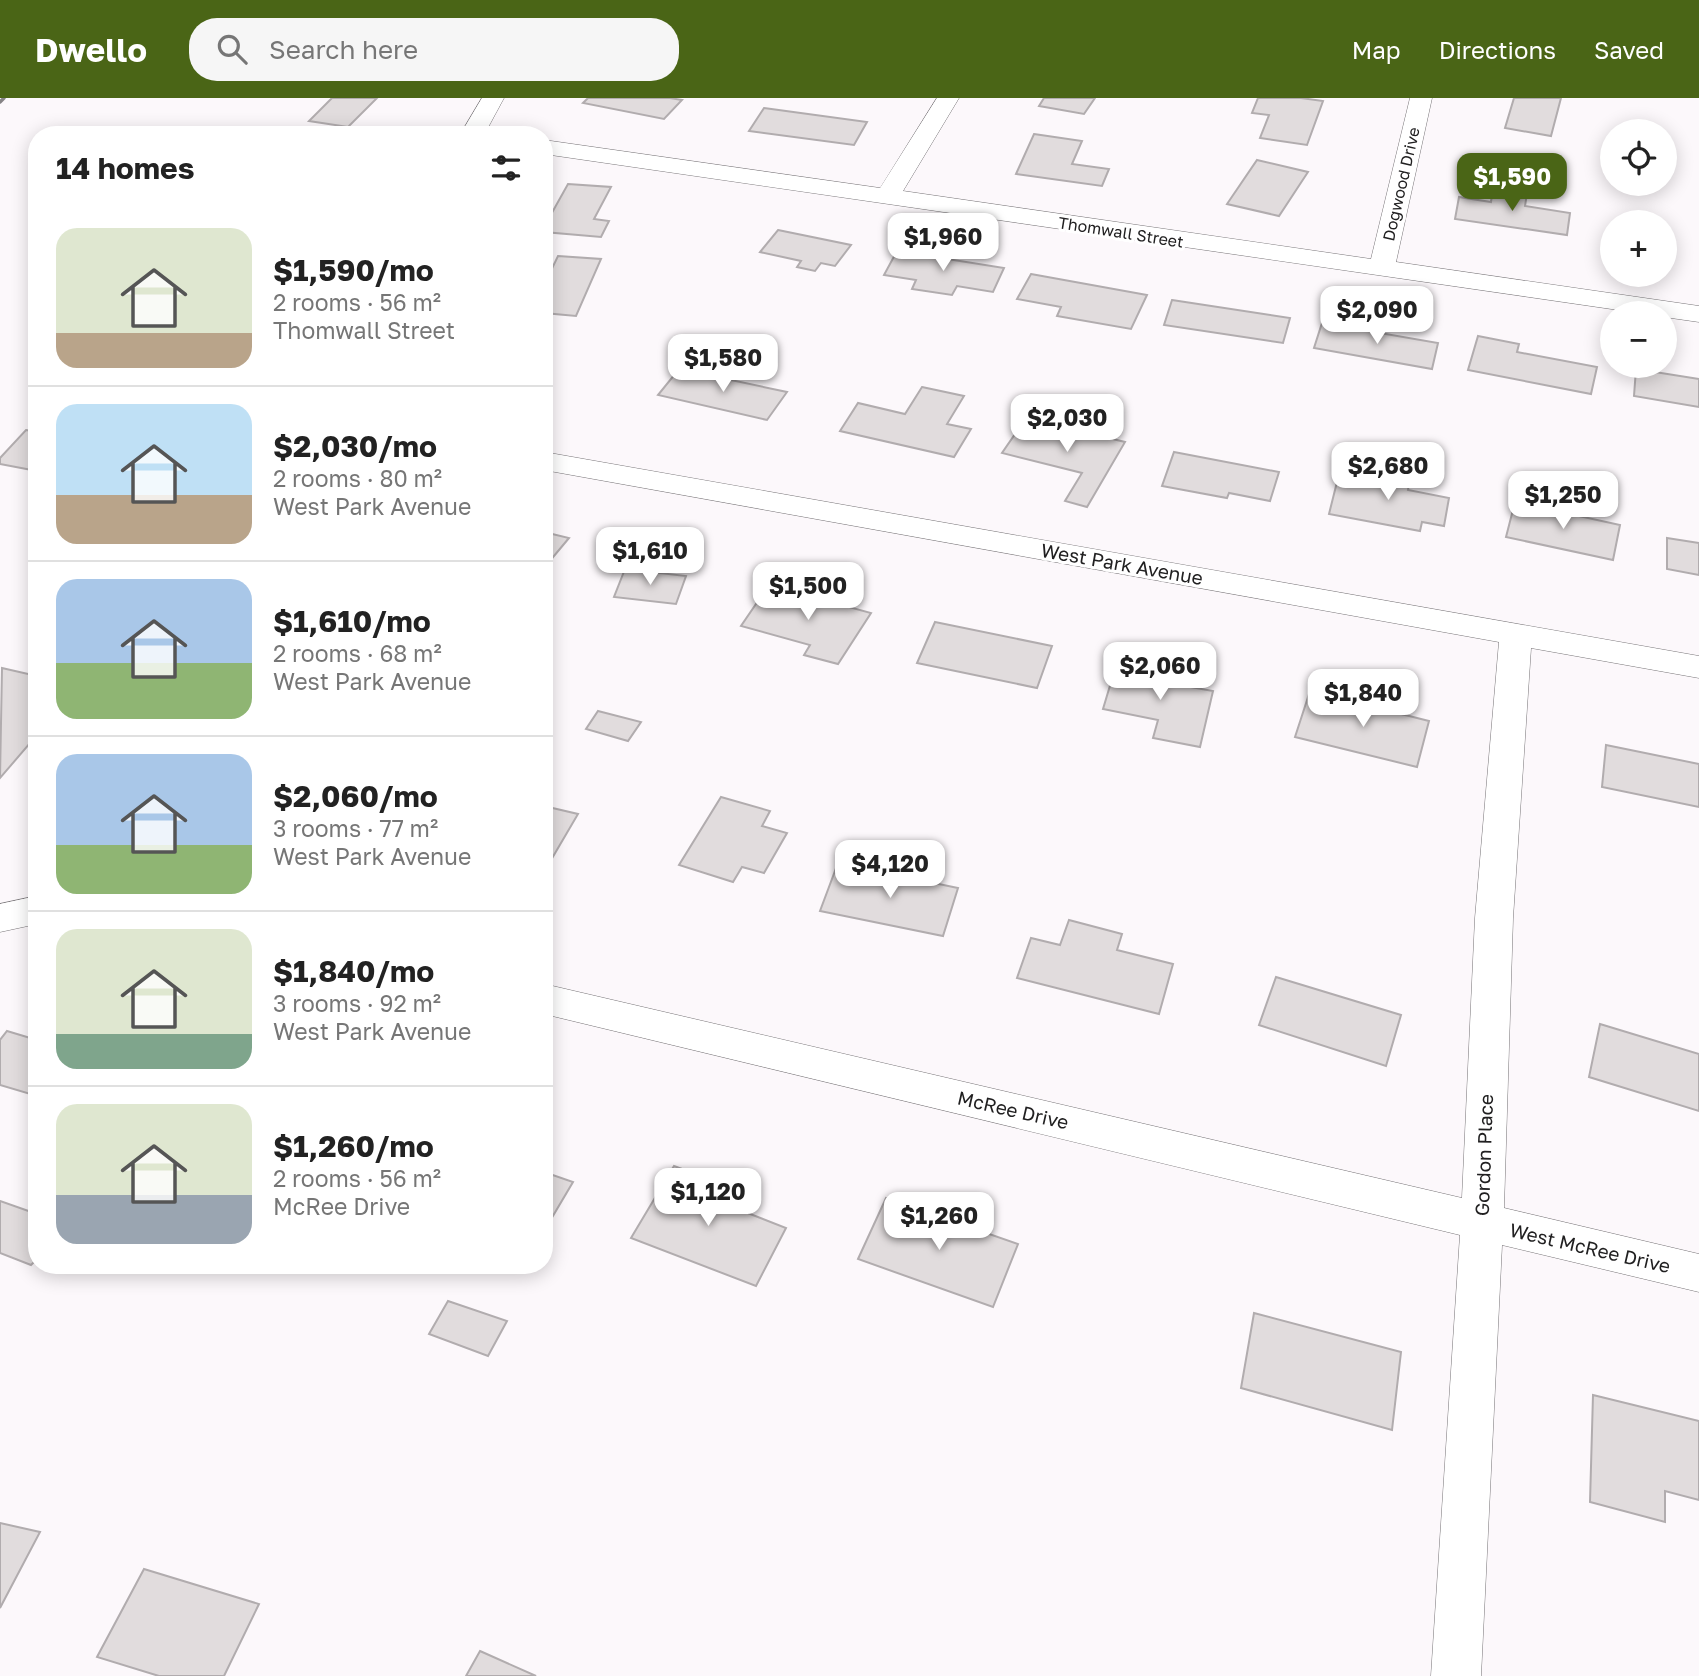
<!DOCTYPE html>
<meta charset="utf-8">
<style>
:root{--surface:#fff;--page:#f6f6f6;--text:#222;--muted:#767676;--line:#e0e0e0;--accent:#4a6516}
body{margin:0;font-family:"Golos Text",sans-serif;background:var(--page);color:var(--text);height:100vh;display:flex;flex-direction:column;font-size:26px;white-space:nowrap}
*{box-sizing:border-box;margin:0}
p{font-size:23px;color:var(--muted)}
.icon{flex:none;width:38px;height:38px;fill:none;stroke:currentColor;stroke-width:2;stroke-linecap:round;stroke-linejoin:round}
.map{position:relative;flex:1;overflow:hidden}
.drawer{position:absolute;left:28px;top:28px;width:525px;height:1148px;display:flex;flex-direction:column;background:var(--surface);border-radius:28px;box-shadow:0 4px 18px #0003}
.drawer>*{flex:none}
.tools{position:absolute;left:1600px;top:21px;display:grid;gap:14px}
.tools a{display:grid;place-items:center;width:77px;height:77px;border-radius:50%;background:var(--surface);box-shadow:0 4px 18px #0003;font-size:35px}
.price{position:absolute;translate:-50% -60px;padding:0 16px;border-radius:14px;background:#fff;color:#222;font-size:23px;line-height:46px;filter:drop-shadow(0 2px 4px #0008)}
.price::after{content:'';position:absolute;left:50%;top:42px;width:21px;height:16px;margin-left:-10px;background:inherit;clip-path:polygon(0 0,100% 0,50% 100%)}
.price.active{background:var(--accent);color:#fff}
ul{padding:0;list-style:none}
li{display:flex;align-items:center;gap:21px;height:175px;padding:0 28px}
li+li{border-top:2px solid var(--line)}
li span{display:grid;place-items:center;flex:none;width:196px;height:140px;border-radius:21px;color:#555}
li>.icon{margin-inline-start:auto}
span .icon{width:84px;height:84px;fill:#fffc;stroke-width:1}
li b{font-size:30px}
h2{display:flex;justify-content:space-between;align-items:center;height:84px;padding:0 28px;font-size:30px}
header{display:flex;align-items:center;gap:42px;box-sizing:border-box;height:98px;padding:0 35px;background:var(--accent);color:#fff}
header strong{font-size:33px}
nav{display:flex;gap:38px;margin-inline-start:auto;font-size:24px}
.search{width:490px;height:63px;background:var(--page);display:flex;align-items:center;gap:18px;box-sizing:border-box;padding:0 24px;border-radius:28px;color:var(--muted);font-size:26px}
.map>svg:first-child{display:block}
.building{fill:#e1dcdd;stroke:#b1acae;stroke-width:2}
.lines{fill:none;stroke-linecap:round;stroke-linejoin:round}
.street-casing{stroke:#777477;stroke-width:1}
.street{fill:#fff;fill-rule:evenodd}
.rail{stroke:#858385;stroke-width:3.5}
.labels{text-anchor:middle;stroke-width:6;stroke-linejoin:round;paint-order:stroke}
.far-street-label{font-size:16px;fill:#212021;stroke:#fff}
.street-label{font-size:19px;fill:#212021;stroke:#fff}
</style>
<header>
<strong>Dwello</strong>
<div class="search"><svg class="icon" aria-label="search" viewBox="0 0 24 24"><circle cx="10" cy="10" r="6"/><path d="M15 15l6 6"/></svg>Search here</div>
<nav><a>Map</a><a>Directions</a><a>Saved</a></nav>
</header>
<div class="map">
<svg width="1699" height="1578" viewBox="0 0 1699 1578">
<rect width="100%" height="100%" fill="#fcf8fb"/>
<!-- building -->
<g class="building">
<polygon points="332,0 377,0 348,29 309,23"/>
<polygon points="588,0 670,0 682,2 664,21 583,5"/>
<polygon points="1044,0 1095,0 1084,16 1039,8"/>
<polygon points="1258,0 1301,0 1323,3 1307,47 1260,40 1269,17 1252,15"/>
<polygon points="1514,0 1561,0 1551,38 1505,30"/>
<polygon points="764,10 867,24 854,47 749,33"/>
<polygon points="1034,36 1082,43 1072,66 1109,71 1102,88 1016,76"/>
<polygon points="1257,62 1308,74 1279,118 1227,106"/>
<polygon points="568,86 611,89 594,121 609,123 601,139 544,134 544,129"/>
<polygon points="1493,89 1527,95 1525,108 1570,115 1567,137 1455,121 1459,99 1491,104"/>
<polygon points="778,132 851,147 835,168 821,165 815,173 797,169 801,163 760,154"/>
<polygon points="897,153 1004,170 993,194 957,188 952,197 912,191 916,182 884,177"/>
<polygon points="558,158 601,161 576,218 544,215 544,187"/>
<polygon points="1031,176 1147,197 1131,231 1057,218 1061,209 1017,201"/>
<polygon points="1172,202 1290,220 1283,245 1164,227"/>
<polygon points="1322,225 1438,245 1432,271 1314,250"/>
<polygon points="1478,238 1519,246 1517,254 1597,269 1591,296 1468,272"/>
<polygon points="679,271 787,294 767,322 658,297"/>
<polygon points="1636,271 1699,281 1699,309 1634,298"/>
<polygon points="922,289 964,298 947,326 971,331 954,359 840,333 858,305 905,316"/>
<polygon points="1026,320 1125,344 1087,409 1065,403 1082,375 1002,355"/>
<polygon points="26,332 37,334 37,373 0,366 0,360"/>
<polygon points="1174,354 1279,374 1270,403 1229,395 1227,400 1162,388"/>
<polygon points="1376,372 1410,378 1408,392 1449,400 1444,428 1422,424 1420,433 1329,416 1338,380 1372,386"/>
<polygon points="1515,404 1620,427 1613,462 1506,439"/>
<polygon points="544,434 569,440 544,470"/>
<polygon points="1667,440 1699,445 1699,477 1667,471"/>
<polygon points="625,471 686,478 676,506 614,499"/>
<polygon points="769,487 871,515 838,566 804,557 810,547 741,528"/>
<polygon points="935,524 1052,548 1037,590 917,565"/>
<polygon points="1118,561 1172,571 1168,585 1213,593 1200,649 1153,640 1158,622 1103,611"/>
<polygon points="2,570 37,578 37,637 0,680"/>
<polygon points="1310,593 1429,623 1417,669 1295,639"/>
<polygon points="598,613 641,624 628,643 586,631"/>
<polygon points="1606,647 1699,666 1699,709 1602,689"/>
<polygon points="721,699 770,713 762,728 787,735 764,775 742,769 733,784 679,767"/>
<polygon points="544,708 578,716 551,762 544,760"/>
<polygon points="838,765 958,790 943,838 820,813"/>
<polygon points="1069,822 1122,836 1117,852 1173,866 1159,916 1017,880 1031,840 1060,847"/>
<polygon points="1276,879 1401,917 1386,968 1259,927"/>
<polygon points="1600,926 1699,956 1699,1013 1589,979"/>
<polygon points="7,933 37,942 37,998 0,987 0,942"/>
<polygon points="674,1068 736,1091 727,1107 786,1130 756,1188 631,1140"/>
<polygon points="544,1074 573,1084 544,1133"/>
<polygon points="886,1100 1018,1146 993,1209 858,1161"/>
<polygon points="0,1103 37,1116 37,1161 31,1167 0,1155"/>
<polygon points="448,1203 507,1223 488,1258 429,1236"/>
<polygon points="1254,1215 1401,1254 1392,1332 1241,1290"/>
<polygon points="1593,1297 1699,1323 1699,1402 1665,1393 1665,1424 1590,1404"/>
<polygon points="0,1425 40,1434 0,1510"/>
<polygon points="144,1471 259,1506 224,1578 159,1578 97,1559"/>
<polygon points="480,1553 536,1578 466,1578"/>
</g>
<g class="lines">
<!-- street casing -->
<g class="street-casing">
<g id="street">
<polygon points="482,0 504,0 484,37 460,37"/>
<polygon points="937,0 959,0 903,93 1371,161 1410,0 1432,0 1396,164 1699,208 1699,224 1664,219 1664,215 1639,215 544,56 544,42 880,90"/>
<polygon points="544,354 1699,558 1699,580 1531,550 1513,820 1504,1110 1699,1156 1699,1194 1502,1147 1481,1578 1431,1578 1460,1137 544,916 544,886 1462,1100 1475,820 1499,544 544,372"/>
<polygon points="37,798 37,826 0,834 0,806"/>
</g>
</g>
<!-- street -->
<use href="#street" class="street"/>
<!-- rail -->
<polyline class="rail" points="0,4 4,0"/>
</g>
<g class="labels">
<!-- far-street labels -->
<g class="far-street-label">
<text transform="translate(1401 86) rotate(-77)" y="6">Dogwood Drive</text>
<text transform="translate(1121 134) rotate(9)" y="6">Thomwall Street</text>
</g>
<!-- street labels -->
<g class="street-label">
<text transform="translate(1122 466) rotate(10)" y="7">West Park Avenue</text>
<text transform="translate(1013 1012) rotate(13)" y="7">McRee Drive</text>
<text transform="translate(1484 1057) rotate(-88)" y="7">Gordon Place</text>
<text transform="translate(1590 1150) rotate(13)" y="7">West McRee Drive</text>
</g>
</g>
</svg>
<div class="tools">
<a><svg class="icon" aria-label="locate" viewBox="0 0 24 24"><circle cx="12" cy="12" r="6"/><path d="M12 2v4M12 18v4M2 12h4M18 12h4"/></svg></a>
<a>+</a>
<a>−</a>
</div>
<b class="price active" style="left:1512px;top:115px">$1,590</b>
<b class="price" style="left:943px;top:175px">$1,960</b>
<b class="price" style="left:1377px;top:248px">$2,090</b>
<b class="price" style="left:723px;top:296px">$1,580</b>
<b class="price" style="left:1067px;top:356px">$2,030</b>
<b class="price" style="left:1388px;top:404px">$2,680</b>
<b class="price" style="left:1563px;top:433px">$1,250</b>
<b class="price" style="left:650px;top:489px">$1,610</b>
<b class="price" style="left:808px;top:524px">$1,500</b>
<b class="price" style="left:1160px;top:604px">$2,060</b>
<b class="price" style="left:1363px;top:631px">$1,840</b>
<b class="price" style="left:890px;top:802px">$4,120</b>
<b class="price" style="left:708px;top:1130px">$1,120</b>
<b class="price" style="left:939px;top:1154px">$1,260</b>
<section class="drawer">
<h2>14 homes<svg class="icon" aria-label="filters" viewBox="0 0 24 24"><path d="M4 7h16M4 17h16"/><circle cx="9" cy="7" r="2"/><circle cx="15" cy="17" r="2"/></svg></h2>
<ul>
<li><span style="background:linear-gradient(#dfe7d0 75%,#b9a48a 0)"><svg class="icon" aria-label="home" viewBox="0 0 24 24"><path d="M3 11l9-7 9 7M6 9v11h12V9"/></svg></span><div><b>$1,590/mo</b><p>2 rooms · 56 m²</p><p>Thomwall Street</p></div></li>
<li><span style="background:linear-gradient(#bfe0f5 65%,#b9a48a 0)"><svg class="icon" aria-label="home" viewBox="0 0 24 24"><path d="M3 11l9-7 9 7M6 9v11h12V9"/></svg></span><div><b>$2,030/mo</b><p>2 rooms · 80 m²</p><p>West Park Avenue</p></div></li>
<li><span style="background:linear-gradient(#a9c7e8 60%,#8fb573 0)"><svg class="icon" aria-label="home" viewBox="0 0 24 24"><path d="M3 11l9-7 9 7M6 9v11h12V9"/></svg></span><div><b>$1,610/mo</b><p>2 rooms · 68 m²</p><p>West Park Avenue</p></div></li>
<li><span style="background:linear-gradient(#a9c7e8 65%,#8fb573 0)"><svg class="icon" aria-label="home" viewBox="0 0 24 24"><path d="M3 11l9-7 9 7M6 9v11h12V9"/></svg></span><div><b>$2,060/mo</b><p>3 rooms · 77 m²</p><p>West Park Avenue</p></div></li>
<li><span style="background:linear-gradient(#dfe7d0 75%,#7fa58c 0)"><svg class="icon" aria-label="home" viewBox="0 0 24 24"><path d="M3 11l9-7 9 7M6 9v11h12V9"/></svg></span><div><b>$1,840/mo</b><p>3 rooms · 92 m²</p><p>West Park Avenue</p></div></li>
<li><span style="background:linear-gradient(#dfe7d0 65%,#9aa5b1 0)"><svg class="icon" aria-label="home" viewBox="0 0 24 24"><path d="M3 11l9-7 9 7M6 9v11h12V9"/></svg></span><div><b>$1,260/mo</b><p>2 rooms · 56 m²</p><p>McRee Drive</p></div></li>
</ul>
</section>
</div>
